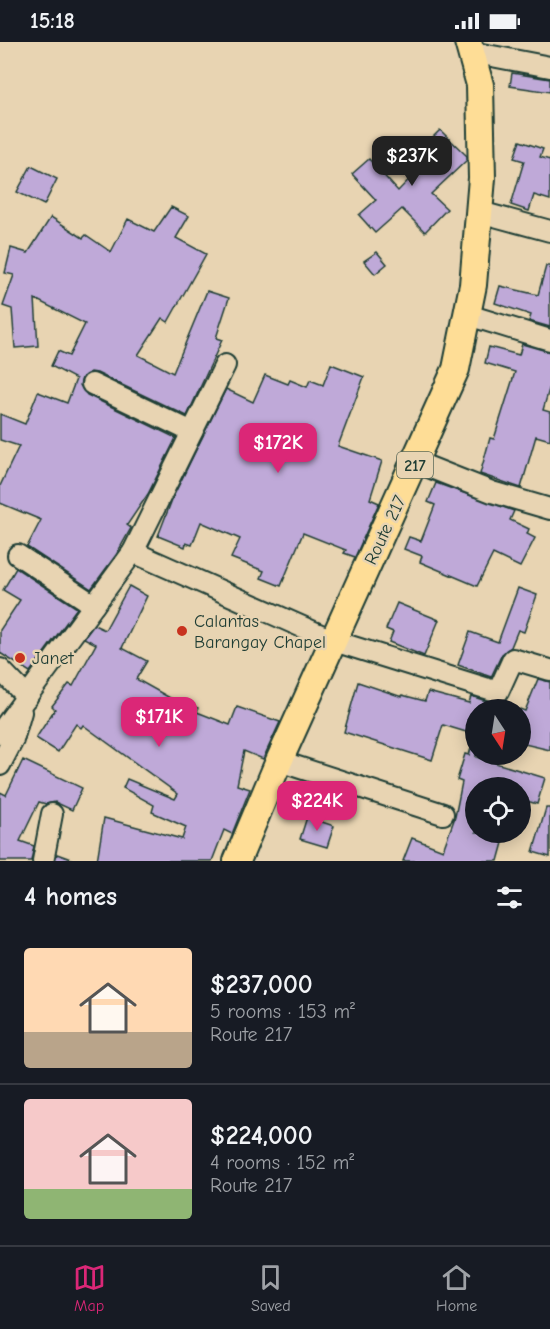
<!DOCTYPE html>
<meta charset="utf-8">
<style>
:root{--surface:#171b24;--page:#20242c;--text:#f1f3f6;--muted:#9ea1a6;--line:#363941;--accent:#db2777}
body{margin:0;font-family:"Comic Neue",sans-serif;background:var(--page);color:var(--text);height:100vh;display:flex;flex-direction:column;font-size:22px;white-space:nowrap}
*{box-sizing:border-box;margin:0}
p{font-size:20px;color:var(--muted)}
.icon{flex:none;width:33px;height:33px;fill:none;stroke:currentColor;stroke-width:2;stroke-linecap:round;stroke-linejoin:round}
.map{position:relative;height:819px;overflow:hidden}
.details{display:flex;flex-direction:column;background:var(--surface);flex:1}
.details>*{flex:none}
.needle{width:39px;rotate:168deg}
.controls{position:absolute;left:465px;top:657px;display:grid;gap:12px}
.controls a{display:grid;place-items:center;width:66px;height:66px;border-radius:50%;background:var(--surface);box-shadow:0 3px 15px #0003;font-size:30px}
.price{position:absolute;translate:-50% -51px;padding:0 14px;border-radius:12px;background:var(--accent);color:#fff;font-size:20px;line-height:39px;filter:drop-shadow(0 2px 3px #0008)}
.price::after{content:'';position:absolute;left:50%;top:36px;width:18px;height:14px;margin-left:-9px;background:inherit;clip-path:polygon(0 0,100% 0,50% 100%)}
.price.current{background:#222;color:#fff}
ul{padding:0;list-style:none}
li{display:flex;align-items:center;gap:18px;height:150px;padding:0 24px}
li+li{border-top:2px solid var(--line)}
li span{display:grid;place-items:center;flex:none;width:168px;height:120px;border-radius:6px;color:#555}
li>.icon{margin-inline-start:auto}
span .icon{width:72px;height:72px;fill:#fffc;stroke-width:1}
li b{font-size:26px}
h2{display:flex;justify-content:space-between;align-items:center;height:72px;padding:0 24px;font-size:26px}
.status{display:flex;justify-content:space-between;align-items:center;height:42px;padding:0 30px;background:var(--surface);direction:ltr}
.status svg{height:16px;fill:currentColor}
.menu{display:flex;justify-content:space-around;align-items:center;height:84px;border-top:2px solid var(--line);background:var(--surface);font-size:16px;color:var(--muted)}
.menu a{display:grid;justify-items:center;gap:3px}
.menu .current{color:var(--accent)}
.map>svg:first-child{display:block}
.building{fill:#bfa9d8;stroke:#1f3d34;stroke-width:1.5}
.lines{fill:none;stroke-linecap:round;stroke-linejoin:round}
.minor-casing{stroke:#1f3d34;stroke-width:24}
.major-casing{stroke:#1f3d34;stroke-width:30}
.minor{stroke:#e8d4b2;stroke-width:20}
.major{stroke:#fedd96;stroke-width:26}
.poi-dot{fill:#c8321e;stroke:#e8d4b2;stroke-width:2}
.labels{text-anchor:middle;stroke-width:5;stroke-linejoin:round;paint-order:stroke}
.shield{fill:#e8d4b2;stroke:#5b6a5a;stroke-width:1.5}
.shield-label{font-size:16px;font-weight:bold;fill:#1f3d34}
.street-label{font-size:18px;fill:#1f3d34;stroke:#e8d4b2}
.poi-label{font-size:18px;fill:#1f3d34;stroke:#e8d4b2;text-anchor:start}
</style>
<div class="status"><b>15:18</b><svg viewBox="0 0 49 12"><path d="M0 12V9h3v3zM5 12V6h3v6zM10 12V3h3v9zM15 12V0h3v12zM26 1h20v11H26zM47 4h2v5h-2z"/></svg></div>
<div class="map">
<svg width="550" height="819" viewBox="0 0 550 819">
<rect width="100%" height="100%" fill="#e8d4b2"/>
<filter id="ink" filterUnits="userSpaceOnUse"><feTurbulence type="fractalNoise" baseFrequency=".0167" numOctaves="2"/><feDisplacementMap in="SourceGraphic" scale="12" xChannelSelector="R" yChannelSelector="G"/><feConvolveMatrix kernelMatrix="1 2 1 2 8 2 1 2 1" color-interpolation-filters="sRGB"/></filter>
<g filter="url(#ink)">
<!-- building -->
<g class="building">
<polygon points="512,31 550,37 550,50 510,44"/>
<polygon points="440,88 467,114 467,118 431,152 447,167 425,190 402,167 375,191 359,173 376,158 352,132 369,117 398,149 430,116 421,107"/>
<polygon points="520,99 543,107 540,115 550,118 550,158 534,153 529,169 511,163 524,119 514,116"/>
<polygon points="31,124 57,137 44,163 17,150"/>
<polygon points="171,165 189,174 176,196 206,212 168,280 162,276 138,313 173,331 207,249 229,256 216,296 222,298 187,374 97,331 91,330 82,336 80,343 87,353 176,396 148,452 127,483 131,486 116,513 91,547 27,505 41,478 0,461 0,444 19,404 0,398 0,372 25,382 38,350 67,361 76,337 51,324 58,309 69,314 85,282 35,257 38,304 15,306 12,267 3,264 14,233 5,231 11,206 28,211 51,175 83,196 86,193 111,210 128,177 154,190"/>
<polygon points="377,210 387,222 375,232 364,219"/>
<polygon points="546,224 550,224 550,285 529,279 531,273 495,261 500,244 538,253"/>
<polygon points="522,302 550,310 550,344 543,368 550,370 550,398 536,394 521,446 480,432 490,396 494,397 515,330 485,321 489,305 519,313"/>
<polygon points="331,322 364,335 338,404 382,419 370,457 379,461 355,515 344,511 346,508 303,491 281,544 261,536 264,529 231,516 240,497 201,480 192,503 186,501 185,505 158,494 173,455 226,347 253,360 265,333 288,342 290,338 307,345 310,338 323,343"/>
<polygon points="436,441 514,469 510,478 529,487 527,492 535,496 520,525 493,512 477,544 420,520 422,514 404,507 409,495 421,499 435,463 428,460"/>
<polygon points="16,526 77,566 30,630 0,611 0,588 20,558 3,548"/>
<polygon points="129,544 147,554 122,606 147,619 136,637 170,656 198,666 197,670 230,683 237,665 280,680 263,717 244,709 237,743 250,747 232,792 224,788 212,819 97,819 104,776 182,797 186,785 152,770 154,763 123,746 127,737 175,757 178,752 83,683 81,686 76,682 58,710 36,696 55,667 52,664 69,642 73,644 96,602 84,596 94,583 105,588"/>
<polygon points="518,546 537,553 524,590 518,588 511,605 502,612 491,635 458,623 470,590 498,600"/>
<polygon points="397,561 439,578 424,614 389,600 393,590 386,587"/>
<polygon points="538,637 550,640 550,708 520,701 520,667 525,669"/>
<polygon points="358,640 402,655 402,653 425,659 428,650 469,661 471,654 492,661 489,668 476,668 476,693 443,683 432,718 344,690"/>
<polygon points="471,706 476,706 476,715 545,736 537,762 520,757 520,746 476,746 476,790 506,790 498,819 403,819 412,796 443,808 455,775 462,740 457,738 465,712 469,713"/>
<polygon points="23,718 82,746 72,768 55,760 46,762 39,760 20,799 34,804 31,819 0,819 0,750 6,753"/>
<polygon points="546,766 550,766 550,815 533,810"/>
<polygon points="307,775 334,784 327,805 300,797"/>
<polygon points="57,812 71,817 71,819 55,819"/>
</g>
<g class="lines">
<!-- minor casing -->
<g class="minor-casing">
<g id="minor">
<polyline points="471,10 550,25"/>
<polyline points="480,170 550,189"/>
<polyline points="468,273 550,298"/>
<polyline points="92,342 192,390"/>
<polyline points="416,420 492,450 550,467"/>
<polyline points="133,510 225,323"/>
<polyline points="18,513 94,563"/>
<polyline points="0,627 27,655"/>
<polyline points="0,691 133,510 334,599 498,650 513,617 550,628"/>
<polyline points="279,719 443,772"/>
<polyline points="0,723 13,698 21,670"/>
<polyline points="43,819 52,772"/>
</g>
</g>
<!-- major casing -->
<g class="major-casing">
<polyline id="major" points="237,819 279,719 456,327 473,243 482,136 480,43 468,0"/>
</g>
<!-- minor -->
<use href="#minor" class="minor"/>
<!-- major -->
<use href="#major" class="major"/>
</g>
</g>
<!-- markers -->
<g class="poi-dot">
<circle cx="182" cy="589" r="6"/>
<circle cx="20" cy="616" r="6"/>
</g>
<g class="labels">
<!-- shield labels -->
<rect class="shield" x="397" y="410" width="36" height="26" rx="4.5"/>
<g class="shield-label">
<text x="415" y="429">217</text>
</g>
<!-- street labels -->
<g class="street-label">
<text transform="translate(385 488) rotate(-65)" y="6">Route 217</text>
</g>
<!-- poi labels -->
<g class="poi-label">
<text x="194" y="585">Calantas<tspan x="194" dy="21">Barangay Chapel</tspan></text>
<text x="32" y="622">Janet</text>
</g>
</g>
</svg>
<div class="controls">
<a><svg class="needle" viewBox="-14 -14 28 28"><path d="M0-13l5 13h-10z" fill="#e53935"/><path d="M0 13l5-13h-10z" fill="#9ea1a6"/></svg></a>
<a><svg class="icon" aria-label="locate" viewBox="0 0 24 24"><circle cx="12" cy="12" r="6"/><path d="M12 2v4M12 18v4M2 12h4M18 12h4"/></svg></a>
</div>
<b class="price current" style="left:412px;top:145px">$237K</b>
<b class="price" style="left:278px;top:432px">$172K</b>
<b class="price" style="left:159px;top:706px">$171K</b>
<b class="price" style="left:317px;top:790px">$224K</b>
</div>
<section class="details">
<h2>4 homes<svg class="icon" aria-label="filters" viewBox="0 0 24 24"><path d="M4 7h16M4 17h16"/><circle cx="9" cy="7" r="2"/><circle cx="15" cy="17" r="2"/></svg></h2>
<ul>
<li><span style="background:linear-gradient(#ffd9b3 70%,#b9a48a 0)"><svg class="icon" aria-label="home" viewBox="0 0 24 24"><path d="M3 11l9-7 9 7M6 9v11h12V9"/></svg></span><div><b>$237,000</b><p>5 rooms · 153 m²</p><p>Route 217</p></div></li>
<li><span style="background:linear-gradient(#f6c9c9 75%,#8fb573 0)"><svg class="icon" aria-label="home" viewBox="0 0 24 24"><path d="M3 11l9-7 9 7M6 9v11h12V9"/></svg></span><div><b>$224,000</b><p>4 rooms · 152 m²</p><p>Route 217</p></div></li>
</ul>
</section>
<nav class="menu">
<a class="current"><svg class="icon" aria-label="map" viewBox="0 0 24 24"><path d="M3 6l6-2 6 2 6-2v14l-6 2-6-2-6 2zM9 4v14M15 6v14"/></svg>Map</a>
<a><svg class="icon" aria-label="saved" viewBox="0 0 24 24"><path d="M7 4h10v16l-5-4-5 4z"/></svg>Saved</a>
<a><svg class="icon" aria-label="home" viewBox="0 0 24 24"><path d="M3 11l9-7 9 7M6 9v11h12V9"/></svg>Home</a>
</nav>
